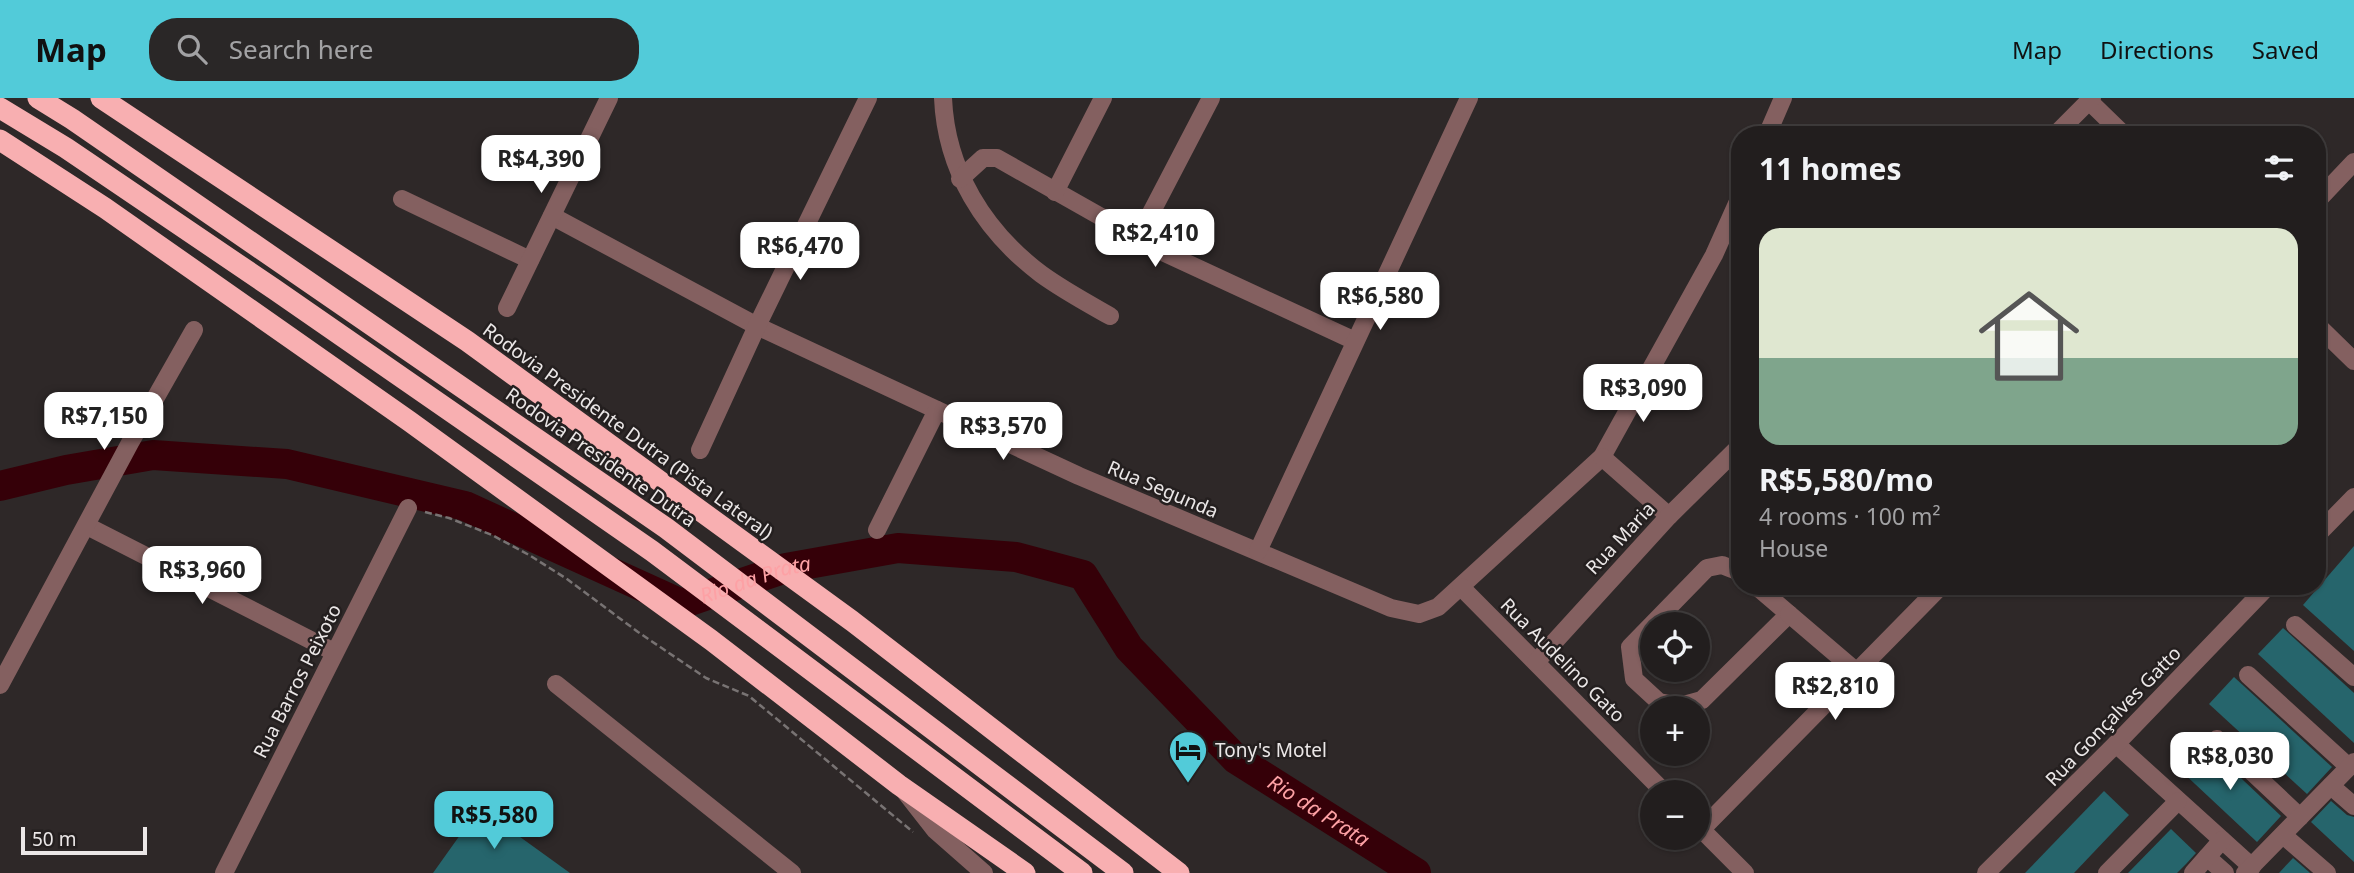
<!DOCTYPE html>
<meta charset="utf-8">
<style>
:root{--surface:#221e1e;--page:#2a2727;--text:#f1f3f6;--muted:#a2a2a4;--line:#3f3c3c;--accent:#52cbd9}
body{margin:0;font-family:"Noto Sans",sans-serif;background:var(--page);color:var(--text);height:100vh;display:flex;flex-direction:column;font-size:26px;white-space:nowrap}
*{box-sizing:border-box;margin:0}
p{font-size:23px;color:var(--muted)}
.icon{flex:none;width:38px;height:38px;fill:none;stroke:currentColor;stroke-width:2;stroke-linecap:round;stroke-linejoin:round}
.map{position:relative;flex:1;overflow:hidden}
.details{position:absolute;left:1731px;top:28px;width:595px;height:469px;display:flex;flex-direction:column;background:var(--surface);border-radius:28px;box-shadow:0 2px 5px #0004,0 0 0 2px var(--line)}
.details>*{flex:none}
.controls{position:absolute;left:1640px;top:514px;display:grid;gap:14px}
.controls a{display:grid;place-items:center;width:70px;height:70px;border-radius:50%;background:var(--surface);box-shadow:0 2px 5px #0004,0 0 0 2px var(--line);font-size:35px}
.scale{position:absolute;left:21px;bottom:18px;width:126px;box-sizing:border-box;padding-left:7px;border:4px solid #ebe7e7;border-top:0;font-size:19px;line-height:24px;white-space:nowrap;color:#ebe7e7;-webkit-text-stroke:5px #241f1f;paint-order:stroke}
.price{position:absolute;translate:-50% -60px;padding:0 16px;border-radius:14px;background:#fff;color:#222;font-size:23px;line-height:46px;filter:drop-shadow(0 2px 4px #0008)}
.price::after{content:'';position:absolute;left:50%;top:42px;width:21px;height:16px;margin-left:-10px;background:inherit;clip-path:polygon(0 0,100% 0,50% 100%)}
.price.selected{background:var(--accent);color:#111}
ul{padding:0;list-style:none}
li{display:grid;align-content:center;gap:14px;height:371px;padding:0 28px}
li+li{border-top:2px solid var(--line)}
li span{display:grid;place-items:center;height:217px;border-radius:21px;color:#555}
li>.icon{margin-inline-start:auto}
span .icon{width:126px;height:126px;fill:#fffc;stroke-width:1}
li b{font-size:30px}
h2{display:flex;justify-content:space-between;align-items:center;height:84px;padding:0 28px;font-size:30px}
header{display:flex;align-items:center;gap:42px;box-sizing:border-box;height:98px;padding:0 35px;background:var(--accent);color:#111}
header strong{font-size:33px}
nav{display:flex;gap:38px;margin-inline-start:auto;font-size:24px}
.search{width:490px;height:63px;background:var(--page);display:flex;align-items:center;gap:18px;box-sizing:border-box;padding:0 24px;border-radius:28px;color:var(--muted);font-size:26px}
.map>svg:first-child{display:block}
.lines{fill:none;stroke-linecap:round;stroke-linejoin:round}
.river{stroke:#350008;stroke-width:30}
.building{fill:#26656c}
.path{stroke:#787373;stroke-width:2.5;stroke-dasharray:7 3.5;stroke-linecap:butt}
.minor{stroke:#846060;stroke-width:18}
.highway{stroke:#f8afb1;stroke-width:21}
.labels{text-anchor:middle;stroke-width:5;stroke-linejoin:round;paint-order:stroke}
.street-label{font-size:19px;fill:#ebe7e7;stroke:#241f1f}
.poi-label{font-size:19px;fill:#ebe7e7;stroke:#241f1f;text-anchor:start}
.water-label{font-size:21px;font-style:italic;fill:#fda1a5;stroke:#241f1f}
</style>
<header>
<strong>Map</strong>
<div class="search"><svg class="icon" aria-label="search" viewBox="0 0 24 24"><circle cx="10" cy="10" r="6"/><path d="M15 15l6 6"/></svg>Search here</div>
<nav><a>Map</a><a>Directions</a><a>Saved</a></nav>
</header>
<div class="map">
<svg width="2354" height="775" viewBox="0 0 2354 775">
<rect width="100%" height="100%" fill="#2e2828"/>
<g class="lines">
<!-- river -->
<path class="river" id="s1" d="M0,388L66,372L153,357L287,366L465,408L681,506L786,470L898,450L1016,459L1083,477L1129,550L1236,661L1416,775"/>
</g>
<!-- building -->
<g class="building">
<polygon points="2354,448 2354,553 2303,507"/>
<polygon points="2283,530 2354,595 2354,645 2258,556"/>
<polygon points="2234,579 2332,669 2307,696 2209,606"/>
<polygon points="2204,645 2281,718 2257,744 2179,671"/>
<polygon points="2104,693 2129,717 2074,775 2025,775"/>
<polygon points="2331,703 2347,717 2354,719 2354,764 2311,724"/>
<polygon points="480,709 505,728 570,775 433,775"/>
<polygon points="2171,731 2196,755 2186,766 2177,775 2128,775"/>
<polygon points="2293,760 2309,774 2310,775 2279,775"/>
</g>
<g class="lines">
<!-- path -->
<polyline class="path" points="425,414 449,420 492,437 529,457 567,481 638,534 706,580 749,598 913,734"/>
<!-- minor -->
<g class="minor">
<path d="M943,0C946,72 984,133 1041,176C1063,192 1087,205 1110,218"/>
<polyline points="2089,3 2124,37"/>
<polyline points="1767,37 1783,0"/>
<polyline points="2055,37 2092,0"/>
<polyline points="960,81 983,60 997,60 1165,155 1355,243"/>
<polyline points="1055,94 1103,0"/>
<polyline points="402,101 530,162"/>
<polyline points="2317,103 2354,64"/>
<polyline points="552,118 757,228 937,312 1079,378 1391,510 1419,516 1438,509 1602,359 1714,157 1740,99"/>
<polyline points="1138,140 1211,0"/>
<polyline points="507,210 609,0"/>
<polyline points="2317,227 2354,263"/>
<polyline points="700,352 757,228 868,0"/>
<polyline points="1602,359 1669,418"/>
<polyline points="87,428 334,554"/>
<polyline points="877,432 937,312"/>
<polyline points="2317,437 2354,399"/>
<polyline points="1258,453 1469,0"/>
<polyline points="1740,474 1722,467 1707,470 1630,549 1634,581 1659,604 1680,608 1702,602 1789,516 1756,488"/>
<polyline points="1461,489 1665,695"/>
<polyline points="1789,516 1857,574"/>
<polyline points="2295,527 2354,579"/>
<polyline points="1536,564 1669,418 1740,348"/>
<polyline points="2248,577 2349,669"/>
<polyline points="556,586 792,775"/>
<polyline points="0,587 131,343 194,232"/>
<polyline points="2217,641 2300,719"/>
<polyline points="2116,646 2252,769"/>
<polyline points="2331,688 2354,708"/>
<polyline points="906,695 935,732 984,775"/>
<polyline points="1698,728 1745,775"/>
<polyline points="1701,732 1941,488"/>
<polyline points="2283,737 2327,775"/>
<polyline points="2207,759 2225,775"/>
<polyline points="224,775 408,410"/>
<polyline points="1986,775 2116,646 2268,488"/>
<polyline points="2107,775 2178,703"/>
<polyline points="2193,775 2222,742"/>
<polyline points="2245,775 2354,664"/>
</g>
<!-- highway -->
<g class="highway">
<polyline points="38,0 72,21 666,430 1123,775"/>
<polyline points="101,0 467,243 852,523 1179,775"/>
<polyline points="0,10 66,50 274,191 652,453 1082,775"/>
<polyline points="0,42 105,110 409,323 711,542 899,687 1025,775"/>
</g>
</g>
<!-- icons -->
<defs>
<g id="hotel-pin" transform="scale(2.0125)"><path d="M0 17L-7.5 6A9.5 9.5 0 1 1 7.5 6Z" fill="#52cbd9" stroke="#241f1f"/><path d="M-6-4.5h1.5V1H6V5H4.5V3h-9V5H-6ZM-4 0a1.8 1.8 0 1 1 3.6 0ZM.5 0V-2.5h3Q6-2.5 6 0Z" fill="#111"/></g>
</defs>
<g fill-rule="evenodd">
<use href="#hotel-pin" x="1188" y="652"/>
</g>
<g class="labels">
<!-- street labels -->
<g class="street-label">
<text transform="translate(628 333) rotate(36)" y="7">Rodovia Presidente Dutra (Pista Lateral)</text>
<text transform="translate(601 359) rotate(35)" y="7">Rodovia Presidente Dutra</text>
<text transform="translate(1163 391) rotate(23)" y="7">Rua Segunda</text>
<text transform="translate(1620 440) rotate(-47)" y="7">Rua Maria</text>
<text transform="translate(1563 562) rotate(45)" y="7">Rua Audelino Gato</text>
<text transform="translate(297 583) rotate(-63)" y="7">Rua Barros Peixoto</text>
<text transform="translate(2113 618) rotate(-46)" y="7">Rua Gonçalves Gatto</text>
</g>
<!-- poi labels -->
<g class="poi-label">
<text x="1215" y="659">Tony's Motel</text>
</g>
<!-- water labels -->
<g class="water-label">
<text dy="7" stroke="none"><textPath href="#s1" startOffset="789">Rio da Prata</textPath></text>
<text dy="7" stroke="none"><textPath href="#s1" startOffset="1461">Rio da Prata</textPath></text>
</g>
</g>
</svg>
<div class="controls">
<a><svg class="icon" aria-label="locate" viewBox="0 0 24 24"><circle cx="12" cy="12" r="6"/><path d="M12 2v4M12 18v4M2 12h4M18 12h4"/></svg></a>
<a>+</a>
<a>−</a>
</div>
<div class="scale">50 m</div>
<b class="price" style="left:541px;top:97px">R$4,390</b>
<b class="price" style="left:1155px;top:171px">R$2,410</b>
<b class="price" style="left:800px;top:184px">R$6,470</b>
<b class="price" style="left:1380px;top:234px">R$6,580</b>
<b class="price" style="left:1643px;top:326px">R$3,090</b>
<b class="price" style="left:104px;top:354px">R$7,150</b>
<b class="price" style="left:1003px;top:364px">R$3,570</b>
<b class="price" style="left:202px;top:508px">R$3,960</b>
<b class="price" style="left:1835px;top:624px">R$2,810</b>
<b class="price" style="left:2230px;top:694px">R$8,030</b>
<b class="price selected" style="left:494px;top:753px">R$5,580</b>
<section class="details">
<h2>11 homes<svg class="icon" aria-label="filters" viewBox="0 0 24 24"><path d="M4 7h16M4 17h16"/><circle cx="9" cy="7" r="2"/><circle cx="15" cy="17" r="2"/></svg></h2>
<ul>
<li><span style="background:linear-gradient(#dfe7d0 60%,#7fa58c 0)"><svg class="icon" aria-label="home" viewBox="0 0 24 24"><path d="M3 11l9-7 9 7M6 9v11h12V9"/></svg></span><div><b>R$5,580/mo</b><p>4 rooms · 100 m²</p><p>House</p></div></li>
</ul>
</section>
</div>
